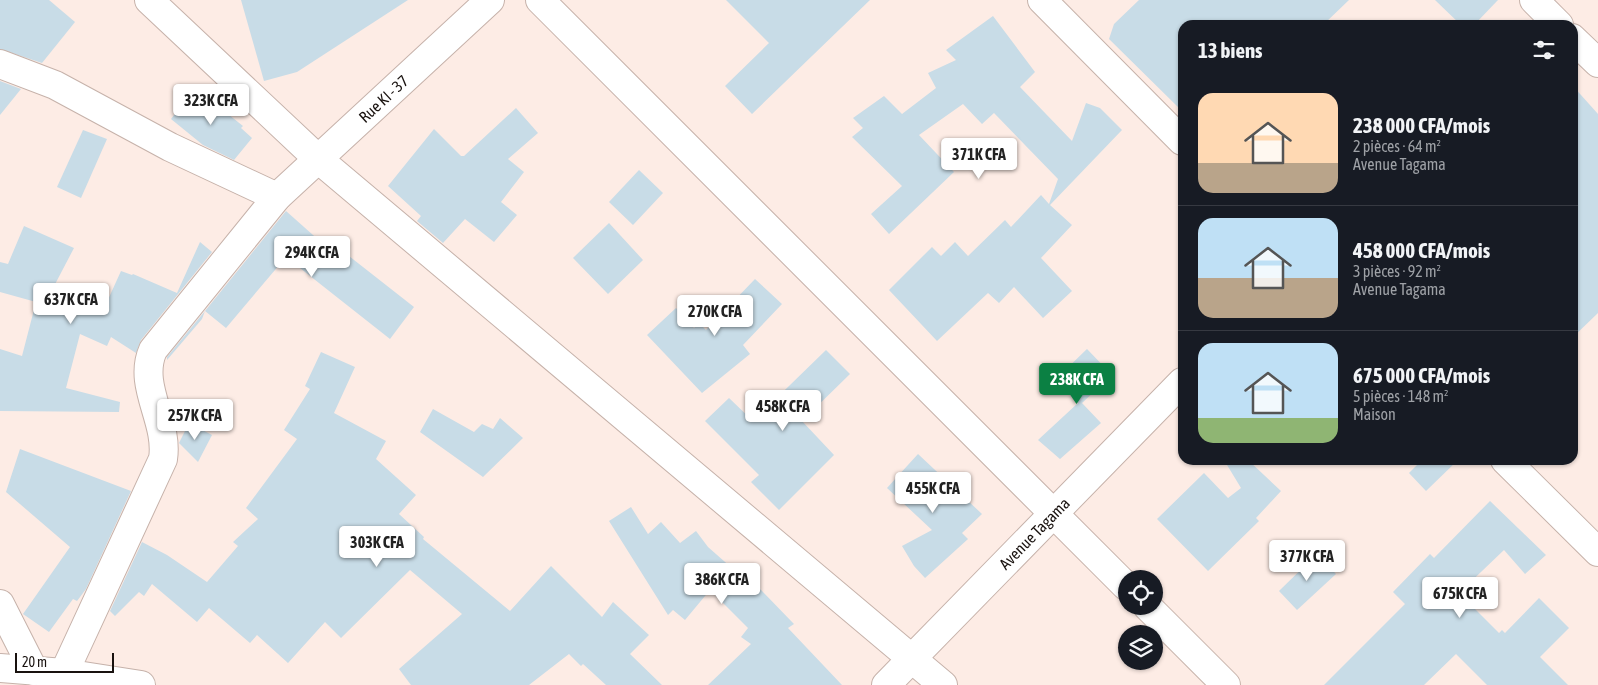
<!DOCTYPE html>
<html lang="fr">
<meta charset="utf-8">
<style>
:root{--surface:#171b24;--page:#242831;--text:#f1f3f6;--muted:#9ea1a6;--line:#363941;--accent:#0b8043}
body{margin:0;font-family:"Asap Condensed",sans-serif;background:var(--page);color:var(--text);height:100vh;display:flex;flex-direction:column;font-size:19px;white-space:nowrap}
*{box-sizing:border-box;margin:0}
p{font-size:16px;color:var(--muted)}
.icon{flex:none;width:28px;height:28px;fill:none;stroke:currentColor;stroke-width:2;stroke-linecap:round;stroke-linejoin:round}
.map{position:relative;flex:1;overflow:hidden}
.panel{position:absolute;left:1178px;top:20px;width:400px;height:445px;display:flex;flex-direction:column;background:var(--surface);border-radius:15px;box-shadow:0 1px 4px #0004}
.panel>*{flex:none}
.fabs{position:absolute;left:1118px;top:570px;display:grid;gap:10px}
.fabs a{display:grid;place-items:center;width:45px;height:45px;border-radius:50%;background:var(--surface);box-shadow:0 1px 4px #0004;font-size:25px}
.scale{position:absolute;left:15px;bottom:12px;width:99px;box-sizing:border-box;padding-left:5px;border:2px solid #19120f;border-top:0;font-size:14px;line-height:18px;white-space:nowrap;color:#19120f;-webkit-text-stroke:4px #fff;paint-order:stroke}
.price{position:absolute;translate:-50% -42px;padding:0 11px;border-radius:5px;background:#fff;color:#222;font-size:16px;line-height:32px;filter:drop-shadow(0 1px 2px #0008)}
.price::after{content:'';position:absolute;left:50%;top:30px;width:15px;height:11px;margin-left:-8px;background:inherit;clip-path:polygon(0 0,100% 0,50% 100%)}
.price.selected{background:var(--accent);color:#fff}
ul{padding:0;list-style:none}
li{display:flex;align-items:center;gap:15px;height:125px;padding:0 20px}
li+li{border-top:1px solid var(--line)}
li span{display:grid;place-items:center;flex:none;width:140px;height:100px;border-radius:15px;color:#555}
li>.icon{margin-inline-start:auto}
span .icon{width:60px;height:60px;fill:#fffc;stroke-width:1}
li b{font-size:21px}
h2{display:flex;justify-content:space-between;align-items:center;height:60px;padding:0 20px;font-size:21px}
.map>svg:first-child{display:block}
.building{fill:#c8dce7}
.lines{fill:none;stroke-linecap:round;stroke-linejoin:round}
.minor-casing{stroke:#c6b2aa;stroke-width:30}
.minor{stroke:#fff;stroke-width:28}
.labels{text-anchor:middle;stroke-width:4;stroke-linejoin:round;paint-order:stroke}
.street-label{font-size:16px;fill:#19120f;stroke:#fff}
</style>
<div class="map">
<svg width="1598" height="685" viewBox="0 0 1598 685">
<rect width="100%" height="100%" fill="#fdece5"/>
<!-- building -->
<g class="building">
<polygon points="0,0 49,0 75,22 42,63 0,49"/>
<polygon points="241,0 408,0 297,72 264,81"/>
<polygon points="726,0 870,0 752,114 725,86 769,43"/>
<polygon points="1139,0 1349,0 1323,25 1182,25 1182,111 1109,39 1114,24"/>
<polygon points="1435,0 1498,0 1474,25 1461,25"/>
<polygon points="993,16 1035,72 1020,87 1072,141 1086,103 1100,108 1122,130 1050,205 1072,225 1041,258 1072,291 1043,318 1014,287 999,303 988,293 937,341 889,290 932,247 941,256 955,242 968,256 1005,220 1011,227 1041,195 1049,204 1058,179 994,113 982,124 963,104 919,135 954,172 889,234 871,214 902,186 852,137 863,128 853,118 884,96 902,114 936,88 928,73 956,60 946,50"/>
<polygon points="0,81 21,89 0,115"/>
<polygon points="1572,85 1598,114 1598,313 1572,338"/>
<polygon points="195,88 243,126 241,128 252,138 234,160 203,145 171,119"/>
<polygon points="516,108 538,133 508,159 524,172 501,202 517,215 494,242 465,219 443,243 417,221 421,216 388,186 434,129 461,156 464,156"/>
<polygon points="83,130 107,139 81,198 57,187"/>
<polygon points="639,170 663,193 633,225 609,202"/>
<polygon points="286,211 322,243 326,238 414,307 390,339 286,257 226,328 205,311"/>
<polygon points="609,223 643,260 608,294 573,258"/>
<polygon points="24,226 74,248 52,290 106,304 121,271 132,275 133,274 177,293 200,242 212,252 141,340 136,353 111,337 107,346 80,334 66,388 120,402 119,412 0,411 0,349 22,356 36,302 0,292 0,262 8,264"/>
<polygon points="755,279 782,304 743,345 750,354 702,393 647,335 676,308 694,328 699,323 706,330"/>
<polygon points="205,311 202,319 167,360 167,357"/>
<polygon points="1087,349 1112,375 1082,403 1101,423 1060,459 1038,440 1078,403 1056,379"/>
<polygon points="826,350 850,374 802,421 834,455 779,510 751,482 759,475 705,421 729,398 753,421"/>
<polygon points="321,352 355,367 334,413 386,441 376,459 416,495 399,514 424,537 423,539 510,611 551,566 602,617 613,602 649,635 630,654 662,685 606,685 583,664 581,666 569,654 529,685 411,685 399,669 462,614 410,570 341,638 325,622 288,663 257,635 250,643 209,608 197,622 152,584 144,596 139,592 115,616 110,611 142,542 167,555 207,582 238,546 233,542 258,519 246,508 297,439 284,430 310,389 305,386"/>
<polygon points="433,409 474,432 482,424 493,429 500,418 523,438 483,477 420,432"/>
<polygon points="189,423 212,435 198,462 179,443"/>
<polygon points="20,449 131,491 86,589 77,601 73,599 49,632 23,614 70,547 6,492"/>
<polygon points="918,454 982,514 962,533 968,539 925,578 914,566 902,546 932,530 887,488"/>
<polygon points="1224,460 1248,460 1281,491 1256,518 1259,521 1208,571 1157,519 1204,473 1228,498 1241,488"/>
<polygon points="1422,460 1458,460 1426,491 1409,473"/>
<polygon points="1490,501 1546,555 1525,574 1504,550 1459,593 1499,633 1502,630 1505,633 1539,598 1569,628 1540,657 1568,685 1487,685 1456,654 1424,685 1324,685 1405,604 1393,592 1430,554 1434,558"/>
<polygon points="631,507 648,534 661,522 680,543 696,531 708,547 758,591 760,589 794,624 788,628 842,685 708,685 751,644 741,637 748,628 710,590 685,620 673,610 668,615 609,521"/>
<polygon points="1317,554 1336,574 1297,610 1279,591"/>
</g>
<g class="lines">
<!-- minor casing -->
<g class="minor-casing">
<g id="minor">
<polyline points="149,0 317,158 943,685"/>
<polyline points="540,0 1126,586"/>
<polyline points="1042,0 1182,141"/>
<polyline points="1534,0 1559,25"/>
<polyline points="1572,38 1598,63"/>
<polyline points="0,64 55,85 170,147 277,197"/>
<polyline points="1505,460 1598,552"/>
<polyline points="0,604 34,671"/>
<polyline points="1147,606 1226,685"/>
<polyline points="0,668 64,673 141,685"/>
<path id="s1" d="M64,673L163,459C169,421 137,386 153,350L277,197L490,0"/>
<path id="s2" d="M886,685L1182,382"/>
</g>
</g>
<!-- minor -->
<use href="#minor" class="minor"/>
</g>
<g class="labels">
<!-- street labels -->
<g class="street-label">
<text dy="6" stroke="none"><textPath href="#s1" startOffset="689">Rue KI - 37</textPath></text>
<text dy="6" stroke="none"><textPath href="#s2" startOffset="212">Avenue Tagama</textPath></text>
</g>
</g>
</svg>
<div class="fabs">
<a><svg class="icon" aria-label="locate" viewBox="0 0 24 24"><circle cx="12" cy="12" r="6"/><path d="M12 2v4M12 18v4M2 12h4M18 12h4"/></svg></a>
<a><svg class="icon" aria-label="layers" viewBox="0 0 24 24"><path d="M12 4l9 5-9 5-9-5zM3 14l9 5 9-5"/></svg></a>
</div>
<div class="scale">20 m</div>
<b class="price" style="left:211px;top:126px">323K CFA</b>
<b class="price" style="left:979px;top:180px">371K CFA</b>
<b class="price" style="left:312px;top:278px">294K CFA</b>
<b class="price" style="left:71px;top:325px">637K CFA</b>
<b class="price" style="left:715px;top:337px">270K CFA</b>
<b class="price selected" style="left:1077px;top:405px">238K CFA</b>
<b class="price" style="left:783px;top:432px">458K CFA</b>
<b class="price" style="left:195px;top:441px">257K CFA</b>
<b class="price" style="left:933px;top:514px">455K CFA</b>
<b class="price" style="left:377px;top:568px">303K CFA</b>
<b class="price" style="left:1307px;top:582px">377K CFA</b>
<b class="price" style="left:722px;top:605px">386K CFA</b>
<b class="price" style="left:1460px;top:619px">675K CFA</b>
<section class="panel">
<h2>13 biens<svg class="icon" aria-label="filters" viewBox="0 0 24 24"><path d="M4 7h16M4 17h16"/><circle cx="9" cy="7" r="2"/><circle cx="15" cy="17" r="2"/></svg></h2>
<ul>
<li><span style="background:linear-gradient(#ffd9b3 70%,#b9a48a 0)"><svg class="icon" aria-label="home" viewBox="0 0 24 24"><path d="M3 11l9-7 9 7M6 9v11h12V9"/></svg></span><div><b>238 000 CFA/mois</b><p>2 pièces · 64 m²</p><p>Avenue Tagama</p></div></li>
<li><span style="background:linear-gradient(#bfe0f5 60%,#b9a48a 0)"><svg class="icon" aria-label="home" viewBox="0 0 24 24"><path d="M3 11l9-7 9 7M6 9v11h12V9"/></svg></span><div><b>458 000 CFA/mois</b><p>3 pièces · 92 m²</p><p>Avenue Tagama</p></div></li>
<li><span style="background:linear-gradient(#bfe0f5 75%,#8fb573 0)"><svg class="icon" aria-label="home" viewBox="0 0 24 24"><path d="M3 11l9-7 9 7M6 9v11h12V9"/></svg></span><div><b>675 000 CFA/mois</b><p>5 pièces · 148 m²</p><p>Maison</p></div></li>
</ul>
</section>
</div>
